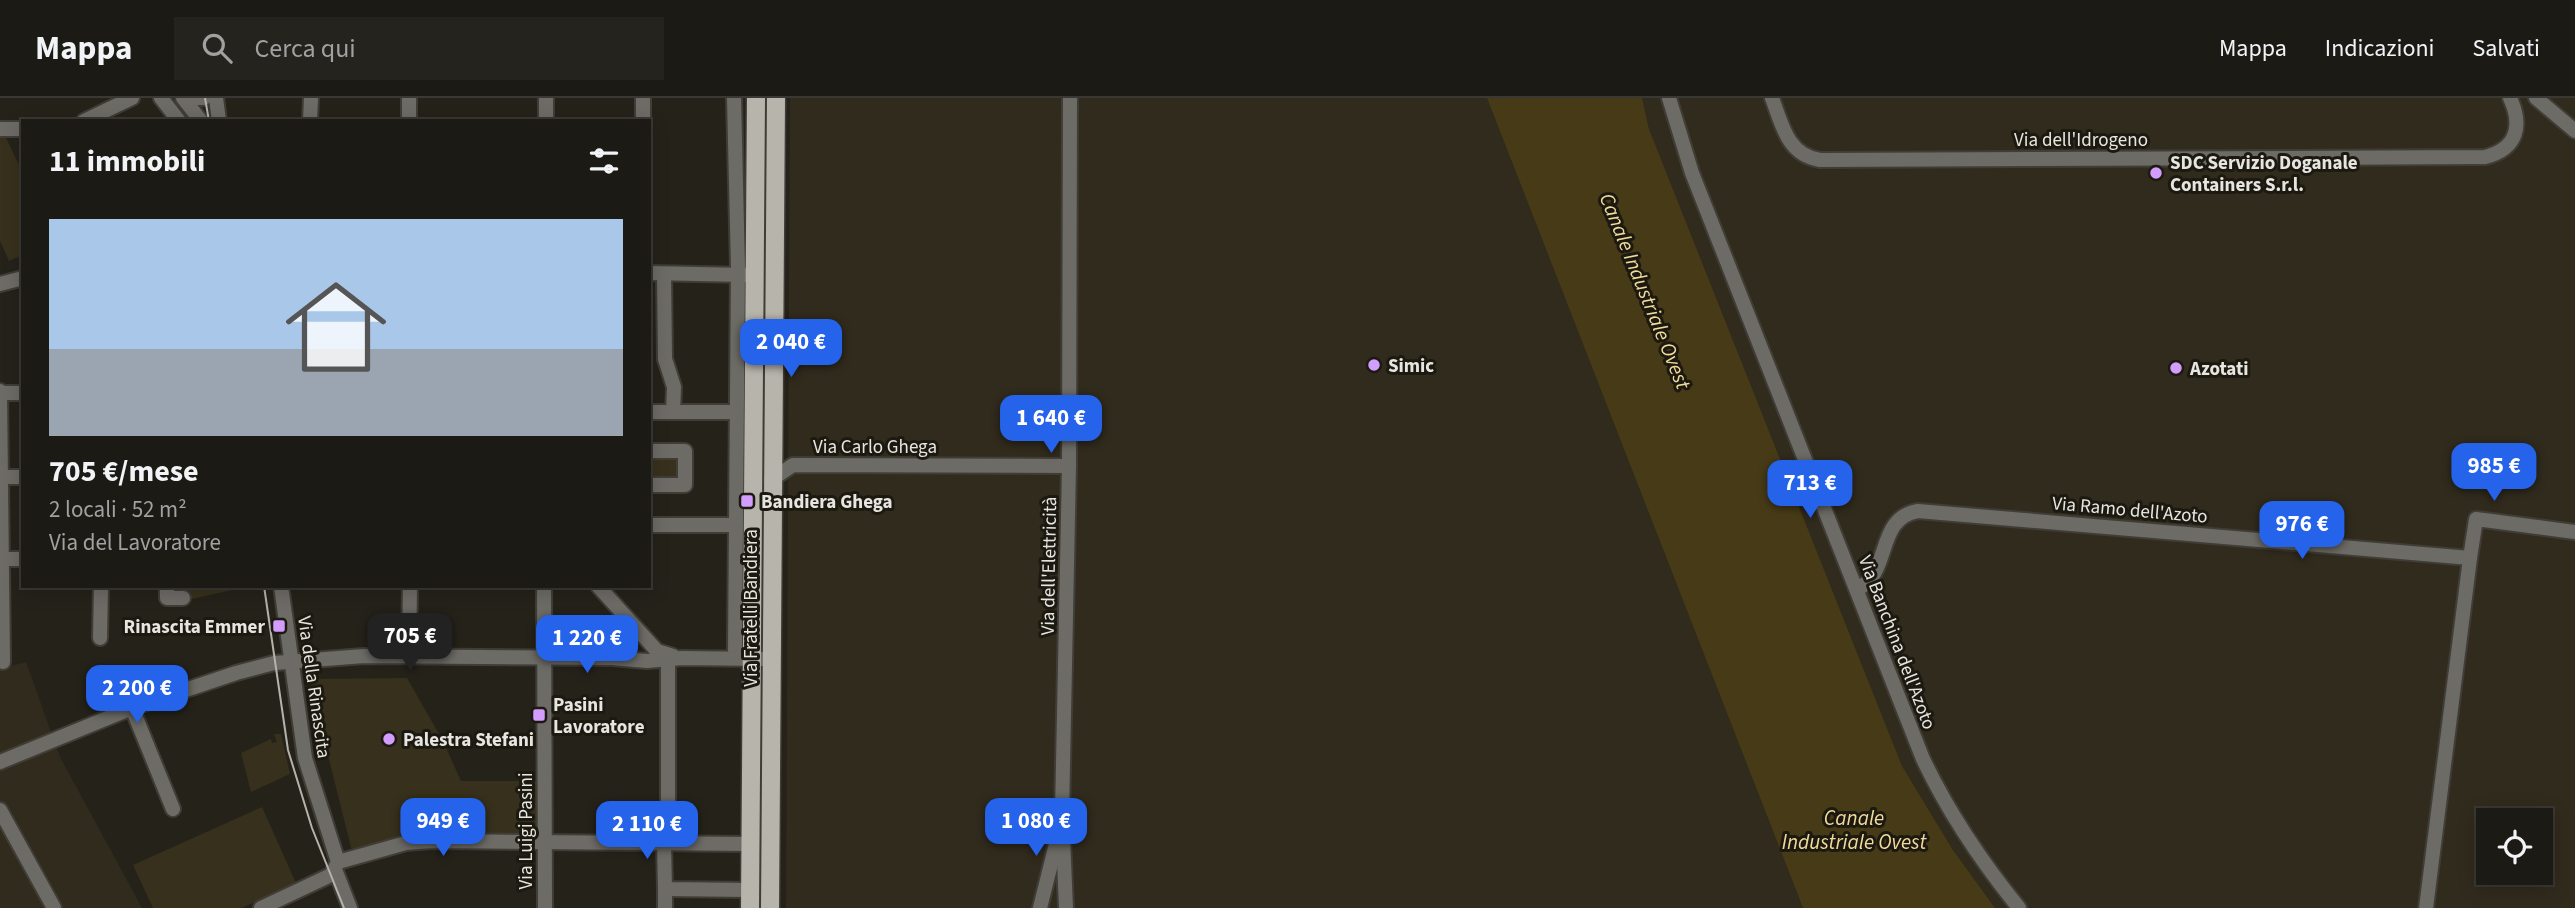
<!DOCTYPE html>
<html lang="it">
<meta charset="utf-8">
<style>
:root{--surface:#1c1a14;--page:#25231d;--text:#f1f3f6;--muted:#a0a1a0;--line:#3a3834;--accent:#2563eb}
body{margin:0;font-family:"Source Sans 3",sans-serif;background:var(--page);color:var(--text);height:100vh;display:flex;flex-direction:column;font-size:26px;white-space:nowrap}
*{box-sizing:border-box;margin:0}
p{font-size:23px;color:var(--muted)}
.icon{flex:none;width:38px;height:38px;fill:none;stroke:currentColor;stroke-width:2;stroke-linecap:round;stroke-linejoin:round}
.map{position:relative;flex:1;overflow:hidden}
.drawer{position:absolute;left:21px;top:21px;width:630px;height:469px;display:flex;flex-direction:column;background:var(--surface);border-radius:0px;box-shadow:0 4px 18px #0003,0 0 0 2px var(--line)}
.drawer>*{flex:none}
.tools{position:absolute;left:2476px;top:710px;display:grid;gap:14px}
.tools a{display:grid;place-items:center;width:77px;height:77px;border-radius:0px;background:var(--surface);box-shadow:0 4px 18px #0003,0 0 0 2px var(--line);font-size:35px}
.price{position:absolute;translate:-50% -60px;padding:0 16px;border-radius:14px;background:var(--accent);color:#fff;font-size:23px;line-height:46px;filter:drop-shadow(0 2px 4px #0008)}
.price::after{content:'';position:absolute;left:50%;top:42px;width:21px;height:16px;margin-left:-10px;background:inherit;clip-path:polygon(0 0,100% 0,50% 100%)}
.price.selected{background:#222;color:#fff}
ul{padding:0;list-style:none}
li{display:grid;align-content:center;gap:14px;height:371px;padding:0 28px}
li span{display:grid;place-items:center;height:217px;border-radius:0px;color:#555}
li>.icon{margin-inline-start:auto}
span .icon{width:126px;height:126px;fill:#fffc;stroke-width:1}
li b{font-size:30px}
h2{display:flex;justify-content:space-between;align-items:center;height:84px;padding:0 28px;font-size:30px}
header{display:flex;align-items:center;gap:42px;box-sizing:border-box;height:98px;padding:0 35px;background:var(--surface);border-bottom:2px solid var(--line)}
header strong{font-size:33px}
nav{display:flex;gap:38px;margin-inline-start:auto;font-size:24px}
.search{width:490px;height:63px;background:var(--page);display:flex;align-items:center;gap:18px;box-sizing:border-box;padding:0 24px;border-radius:0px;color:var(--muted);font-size:26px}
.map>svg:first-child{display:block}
.built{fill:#312b1d;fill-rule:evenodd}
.green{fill:#37301c}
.water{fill:#473b17}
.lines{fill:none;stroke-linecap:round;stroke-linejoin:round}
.minor-casing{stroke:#403d36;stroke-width:18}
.major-casing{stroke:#403d36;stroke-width:21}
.minor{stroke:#6c6b66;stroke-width:14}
.major{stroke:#b7b4ab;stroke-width:18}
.tram{stroke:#b5b2ad;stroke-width:2}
.poi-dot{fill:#d29dfd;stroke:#1c1911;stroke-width:2.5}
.labels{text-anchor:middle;stroke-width:6;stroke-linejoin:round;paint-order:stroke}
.street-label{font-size:19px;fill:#e7e5e0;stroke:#1c1911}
.poi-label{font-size:19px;font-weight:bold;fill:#e7e5e0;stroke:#1c1911;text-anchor:start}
.water-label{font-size:21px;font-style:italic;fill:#f1da9b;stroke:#1c1911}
</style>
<header>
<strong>Mappa</strong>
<div class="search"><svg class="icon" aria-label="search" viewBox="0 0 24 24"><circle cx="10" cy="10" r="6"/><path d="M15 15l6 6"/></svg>Cerca qui</div>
<nav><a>Mappa</a><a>Indicazioni</a><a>Salvati</a></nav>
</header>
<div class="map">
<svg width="2575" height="810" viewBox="0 0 2575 810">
<rect width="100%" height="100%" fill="#25221a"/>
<!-- built -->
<g class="built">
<polygon points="790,0 1487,0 1803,810 786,810"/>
<path d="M1642,0H2575V810H1995L1953,752L1902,668L1649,31ZM2488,723H2541V775H2488Z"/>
<polygon points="26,564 60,659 142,810 0,810 0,571"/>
</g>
<!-- green -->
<g class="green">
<polygon points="5,38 23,75 23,157 9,163 0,143 0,40"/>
<rect x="649" y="357" width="32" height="25"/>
<polygon points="220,488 250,488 187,502 187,491"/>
<polygon points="407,580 443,643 461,683 537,683 538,740 352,753 309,581"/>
<polygon points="274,636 281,636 290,676 251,694 241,655 271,641 272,645 277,644"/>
<polygon points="262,709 296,785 242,810 153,810 133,767"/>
</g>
<!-- water -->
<polygon class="water" points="1487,0 1642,0 1649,31 1902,668 1953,752 1995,810 1803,810"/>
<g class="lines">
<!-- minor casing -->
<g class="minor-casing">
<g id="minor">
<polyline points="161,0 179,23"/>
<polyline points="183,0 201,23"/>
<polyline points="187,0 204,0"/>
<polyline points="216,0 219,23"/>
<polyline points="409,0 409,23"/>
<polyline points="546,0 546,23"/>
<polyline points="643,0 643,23"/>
<polyline points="734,0 738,170 735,552"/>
<path d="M1669,0L1692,75L1923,661C1949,716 1981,763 2019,810"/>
<path d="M1772,0C1782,26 1787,57 1820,62L2485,59C2517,51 2523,28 2510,0"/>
<polyline points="2536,0 2575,33"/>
<polyline points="84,23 132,0"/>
<polyline points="310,23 311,0"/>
<polyline points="0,31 23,31"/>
<polyline points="649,175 746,177"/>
<polyline points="664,176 665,261 674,289 673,314"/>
<polyline points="0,186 23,180"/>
<polyline points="0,293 3,564"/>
<polyline points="0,295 23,295"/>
<polyline points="649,314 736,314"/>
<polyline points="649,353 685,353 685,387 649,387"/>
<polyline points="1,379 23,379"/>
<polyline points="771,382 793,367 1069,368"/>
<polyline points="649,427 736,427"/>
<polyline points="2470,460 2476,421 2575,434"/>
<polyline points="2,461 23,461"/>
<polyline points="167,488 167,500 183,500"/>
<polyline points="544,488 545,810"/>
<polyline points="598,488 657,553 673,558"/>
<path d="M1857,491C1892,476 1875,420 1918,413L2470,460L2426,810"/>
<polyline points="100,540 101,488"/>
<polyline points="409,558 410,488"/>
<polyline points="132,610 173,711"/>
<polyline points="0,664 132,610 236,575 274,565 364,558 612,560 647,563 682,560 771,561"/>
<polyline points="0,712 54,810"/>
<polyline points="664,745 665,791 750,792"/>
<polyline points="668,745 668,563"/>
<polyline points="338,764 406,745 432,743 750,746"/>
<polyline points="336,774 350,810"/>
<polyline points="261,810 331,777 338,764 305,660 281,488"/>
<polyline points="665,810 665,791"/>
<polyline points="1040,810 1057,742"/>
<polyline points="1066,810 1062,716 1069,368 1070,0"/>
</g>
</g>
<!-- major casing -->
<g class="major-casing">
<g id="major">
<polyline points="750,810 756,0"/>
<polyline points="770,810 776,0"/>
</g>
</g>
<!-- minor -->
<use href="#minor" class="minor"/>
<!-- major -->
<use href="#major" class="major"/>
<!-- tram -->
<g class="tram">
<polyline points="205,0 209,23"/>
<polyline points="264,488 288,652 312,730 344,810"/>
</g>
</g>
<!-- markers -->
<g class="poi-dot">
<circle cx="2156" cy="75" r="7"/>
<circle cx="1374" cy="267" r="7"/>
<circle cx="2176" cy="270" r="7"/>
<rect x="740" y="396" width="14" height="14" rx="3.5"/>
<rect x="272" y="521" width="14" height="14" rx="3.5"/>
<rect x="532" y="610" width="14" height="14" rx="3.5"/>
<circle cx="389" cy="641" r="7"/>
</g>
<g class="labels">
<!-- street labels -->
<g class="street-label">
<text x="2081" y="48">Via dell'Idrogeno</text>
<text x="875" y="355">Via Carlo Ghega</text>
<text transform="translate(2130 411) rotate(5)" y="7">Via Ramo dell'Azoto</text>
<text transform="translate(1048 468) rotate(-89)" y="7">Via dell'Elettricità</text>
<text transform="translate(750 510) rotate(-90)" y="7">Via Fratelli Bandiera</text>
<text transform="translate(1898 544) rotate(69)" y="7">Via Banchina dell'Azoto</text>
<text transform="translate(315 589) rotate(82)" y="7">Via della Rinascita</text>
<text transform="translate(525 733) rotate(-90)" y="7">Via Luigi Pasini</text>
</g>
<!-- poi labels -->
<g class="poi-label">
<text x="2170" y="71">SDC Servizio Doganale<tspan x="2170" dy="22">Containers S.r.l.</tspan></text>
<text x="1388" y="274">Simic</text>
<text x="2190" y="277">Azotati</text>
<text x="761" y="410">Bandiera Ghega</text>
<text x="265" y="535" text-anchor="end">Rinascita Emmer</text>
<text x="553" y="613">Pasini<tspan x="553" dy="22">Lavoratore</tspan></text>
<text x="403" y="648">Palestra Stefani</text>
</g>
<!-- water labels -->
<g class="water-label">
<text transform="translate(1645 193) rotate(68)" y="7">Canale Industriale Ovest</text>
<text x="1854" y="727">Canale<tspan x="1854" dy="24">Industriale Ovest</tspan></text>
</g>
</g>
</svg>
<div class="tools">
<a><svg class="icon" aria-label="locate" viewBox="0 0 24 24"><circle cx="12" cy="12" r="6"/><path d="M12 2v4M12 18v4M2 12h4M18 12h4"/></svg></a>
</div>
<b class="price" style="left:791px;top:281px">2 040 €</b>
<b class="price" style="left:1051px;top:357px">1 640 €</b>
<b class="price" style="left:2494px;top:405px">985 €</b>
<b class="price" style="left:1810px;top:422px">713 €</b>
<b class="price" style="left:2302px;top:463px">976 €</b>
<b class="price selected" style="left:410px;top:575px">705 €</b>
<b class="price" style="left:587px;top:577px">1 220 €</b>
<b class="price" style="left:137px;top:627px">2 200 €</b>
<b class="price" style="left:443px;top:760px">949 €</b>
<b class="price" style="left:1036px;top:760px">1 080 €</b>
<b class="price" style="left:647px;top:763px">2 110 €</b>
<section class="drawer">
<h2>11 immobili<svg class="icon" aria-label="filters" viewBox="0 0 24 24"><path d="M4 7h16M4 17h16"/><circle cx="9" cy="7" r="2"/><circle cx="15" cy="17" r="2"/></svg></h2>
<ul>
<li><span style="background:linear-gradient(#a9c7e8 60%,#9aa5b1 0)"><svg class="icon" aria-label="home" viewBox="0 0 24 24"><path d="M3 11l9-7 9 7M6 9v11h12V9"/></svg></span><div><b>705 €/mese</b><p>2 locali · 52 m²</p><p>Via del Lavoratore</p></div></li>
</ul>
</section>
</div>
